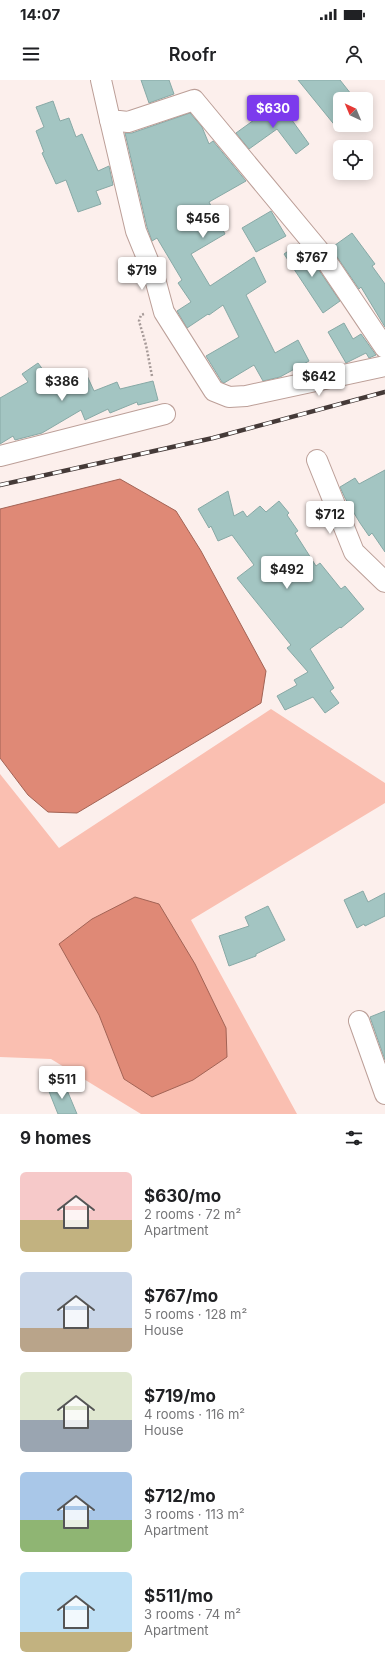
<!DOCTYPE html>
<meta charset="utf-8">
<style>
:root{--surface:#fff;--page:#f2f2f2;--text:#202124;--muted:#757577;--accent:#7c3aed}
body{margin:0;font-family:Inter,sans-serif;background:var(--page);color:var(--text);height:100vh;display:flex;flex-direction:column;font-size:15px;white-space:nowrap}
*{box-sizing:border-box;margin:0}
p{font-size:13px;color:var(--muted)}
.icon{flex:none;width:22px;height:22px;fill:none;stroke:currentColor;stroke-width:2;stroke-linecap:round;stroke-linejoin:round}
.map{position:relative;height:1034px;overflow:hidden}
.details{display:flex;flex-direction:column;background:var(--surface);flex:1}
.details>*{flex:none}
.needle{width:26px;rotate:316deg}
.buttons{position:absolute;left:333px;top:12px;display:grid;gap:8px}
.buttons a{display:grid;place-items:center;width:40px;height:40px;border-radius:6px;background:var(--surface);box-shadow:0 2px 10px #0003;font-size:20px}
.price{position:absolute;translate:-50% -34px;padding:0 9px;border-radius:4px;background:#fff;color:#222;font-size:13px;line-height:26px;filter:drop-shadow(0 1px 2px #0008)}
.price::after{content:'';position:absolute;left:50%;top:24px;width:12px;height:9px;margin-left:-6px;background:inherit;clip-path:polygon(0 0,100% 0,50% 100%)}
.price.active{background:var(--accent);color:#fff}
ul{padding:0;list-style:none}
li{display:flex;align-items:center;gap:12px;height:100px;padding:0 20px}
li span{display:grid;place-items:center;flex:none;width:112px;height:80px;border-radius:6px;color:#555}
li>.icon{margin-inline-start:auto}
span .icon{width:48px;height:48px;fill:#fffc;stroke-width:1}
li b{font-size:17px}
h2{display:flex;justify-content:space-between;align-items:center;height:48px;padding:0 20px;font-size:17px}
.status{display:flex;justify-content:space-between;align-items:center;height:28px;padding:0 20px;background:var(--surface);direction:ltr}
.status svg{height:11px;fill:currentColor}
header{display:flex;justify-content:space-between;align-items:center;height:52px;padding:0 20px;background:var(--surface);font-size:18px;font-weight:600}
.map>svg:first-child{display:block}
.green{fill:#fabfb1}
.water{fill:#df8976;stroke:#a26355}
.building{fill:#a3c5c2;stroke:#88a9a6}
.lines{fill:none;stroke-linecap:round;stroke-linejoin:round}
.minor-casing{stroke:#bc9f98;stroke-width:22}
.path{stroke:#a69a98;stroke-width:2.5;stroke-dasharray:2 2;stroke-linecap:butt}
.minor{stroke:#fff;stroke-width:20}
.rail-casing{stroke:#453a38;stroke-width:4.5}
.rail{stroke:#fff;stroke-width:3;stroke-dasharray:9;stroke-linecap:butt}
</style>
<div class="status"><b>14:07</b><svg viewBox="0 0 49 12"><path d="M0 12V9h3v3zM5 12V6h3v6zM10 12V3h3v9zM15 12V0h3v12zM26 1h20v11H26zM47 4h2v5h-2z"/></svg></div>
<header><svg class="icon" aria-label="menu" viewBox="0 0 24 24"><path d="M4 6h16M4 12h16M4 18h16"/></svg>Roofr<svg class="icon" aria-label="person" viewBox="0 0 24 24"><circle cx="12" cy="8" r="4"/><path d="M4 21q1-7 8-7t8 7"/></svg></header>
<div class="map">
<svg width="385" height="1034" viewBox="0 0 385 1034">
<rect width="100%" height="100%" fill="#fcefec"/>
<!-- green -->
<polygon class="green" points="271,629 385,703 385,723 191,840 297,1034 141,1034 51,979 0,977 0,694 59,768"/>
<!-- water -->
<g class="water">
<polygon points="120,399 176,431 201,471 266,591 261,623 77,733 48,732 28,715 0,678 0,429"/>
<polygon points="135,817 159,824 195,884 226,948 227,977 193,1000 152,1017 124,999 99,935 59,864 92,839"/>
</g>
<!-- building -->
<g class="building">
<polygon points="141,0 169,0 174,14 149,23"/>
<polygon points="298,0 340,0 355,19 340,19 340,45 337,48"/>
<polygon points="53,21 60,41 69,38 76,57 82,54 98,91 109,86 113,105 96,111 101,124 78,132 66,100 56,104 42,73 44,72 36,51 44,47 36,27"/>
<polygon points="279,22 309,64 296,74 277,49 249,69 236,53"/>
<polygon points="190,33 202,47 209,64 213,61 246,101 209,122 225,154 191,174 210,206 254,177 266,202 246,215 275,273 298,260 309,281 280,297 263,301 254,285 224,303 222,302 206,276 239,257 223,225 209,235 208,234 187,248 177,231 191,222 178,203 182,200 157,158 152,161 147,147 125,53 132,53"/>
<polygon points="271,131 286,156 256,172 242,148"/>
<polygon points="352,153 375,184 372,186 385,204 385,247 361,207 359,209 331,168"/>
<polygon points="298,164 312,180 340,221 323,233 284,174"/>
<polygon points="344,243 353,259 361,254 376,275 369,278 366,273 346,283 328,252"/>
<polygon points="38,283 52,302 84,289 94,311 117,302 120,309 153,301 158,320 138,325 137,322 110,333 108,329 85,340 81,330 42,353 15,360 13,356 0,364 0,318 28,302 22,294"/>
<polygon points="385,390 385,472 372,453 369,456 360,443 345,418 340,407 355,398 359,404"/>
<polygon points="228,411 234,436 243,431 247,437 260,426 266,432 279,421 289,433 287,435 298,451 295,453 316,486 320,483 341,509 345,506 364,529 341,548 340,547 310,569 334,608 330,611 339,623 325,633 313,617 285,630 277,616 297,605 294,600 308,592 287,568 291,565 237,498 254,485 232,455 218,461 211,446 209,448 198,429"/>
<polygon points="363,811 368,822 385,813 385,836 365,846 364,844 357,848 344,820"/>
<polygon points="268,826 285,860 256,874 256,876 229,886 219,856 249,846 245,837"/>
<polygon points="385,931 385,980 370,937"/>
<polygon points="64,1003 77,1034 58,1034 48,1009"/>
</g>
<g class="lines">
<!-- minor casing -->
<g class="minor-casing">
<g id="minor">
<polyline points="101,0 110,40 128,42 194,20 321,173 385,268"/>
<polyline points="110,40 136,151 154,195 164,232 214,311 229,317 246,316 385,286"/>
<polyline points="0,376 165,334"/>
<polyline points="317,380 354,472 385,502"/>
<polyline points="359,941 385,1014"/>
</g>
</g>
<!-- path -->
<polyline class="path" points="144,234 141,235 139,241 146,265 152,296"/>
<!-- minor -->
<use href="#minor" class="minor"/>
<!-- rail casing -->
<g class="rail-casing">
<polyline id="rail" points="0,405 213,358 385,312"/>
</g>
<!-- rail -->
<use href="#rail" class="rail"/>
</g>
</svg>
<div class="buttons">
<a><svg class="needle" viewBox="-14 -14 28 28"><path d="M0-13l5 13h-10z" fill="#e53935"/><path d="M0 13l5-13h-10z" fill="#757577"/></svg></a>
<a><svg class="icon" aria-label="locate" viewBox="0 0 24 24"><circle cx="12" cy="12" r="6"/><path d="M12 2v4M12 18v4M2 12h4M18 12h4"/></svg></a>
</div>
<b class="price active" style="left:273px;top:49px">$630</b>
<b class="price" style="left:203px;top:159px">$456</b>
<b class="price" style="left:312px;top:198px">$767</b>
<b class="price" style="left:142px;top:211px">$719</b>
<b class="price" style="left:319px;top:317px">$642</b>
<b class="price" style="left:62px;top:322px">$386</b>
<b class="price" style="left:330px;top:455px">$712</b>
<b class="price" style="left:287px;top:510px">$492</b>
<b class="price" style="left:62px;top:1020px">$511</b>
</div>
<section class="details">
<h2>9 homes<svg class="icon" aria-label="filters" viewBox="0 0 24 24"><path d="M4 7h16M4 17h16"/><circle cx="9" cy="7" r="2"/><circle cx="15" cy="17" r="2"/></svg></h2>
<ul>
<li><span style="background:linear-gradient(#f6c9c9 60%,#c2b280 0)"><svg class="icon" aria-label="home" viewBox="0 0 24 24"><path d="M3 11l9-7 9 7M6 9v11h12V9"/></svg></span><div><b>$630/mo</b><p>2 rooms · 72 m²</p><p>Apartment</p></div></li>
<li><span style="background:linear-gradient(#c9d6e8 70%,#b9a48a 0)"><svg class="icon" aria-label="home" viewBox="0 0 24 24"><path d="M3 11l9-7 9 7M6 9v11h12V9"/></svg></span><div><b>$767/mo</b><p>5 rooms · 128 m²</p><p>House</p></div></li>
<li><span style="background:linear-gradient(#dfe7d0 60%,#9aa5b1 0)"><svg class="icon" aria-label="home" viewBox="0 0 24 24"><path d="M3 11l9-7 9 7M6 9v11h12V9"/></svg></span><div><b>$719/mo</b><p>4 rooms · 116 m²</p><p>House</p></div></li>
<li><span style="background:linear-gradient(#a9c7e8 60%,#8fb573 0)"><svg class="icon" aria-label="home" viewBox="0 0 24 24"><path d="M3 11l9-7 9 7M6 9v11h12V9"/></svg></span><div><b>$712/mo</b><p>3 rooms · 113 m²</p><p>Apartment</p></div></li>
<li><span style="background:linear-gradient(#bfe0f5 75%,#c2b280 0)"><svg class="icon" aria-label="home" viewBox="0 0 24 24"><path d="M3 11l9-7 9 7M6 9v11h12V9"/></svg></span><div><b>$511/mo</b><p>3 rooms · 74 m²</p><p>Apartment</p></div></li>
</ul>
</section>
